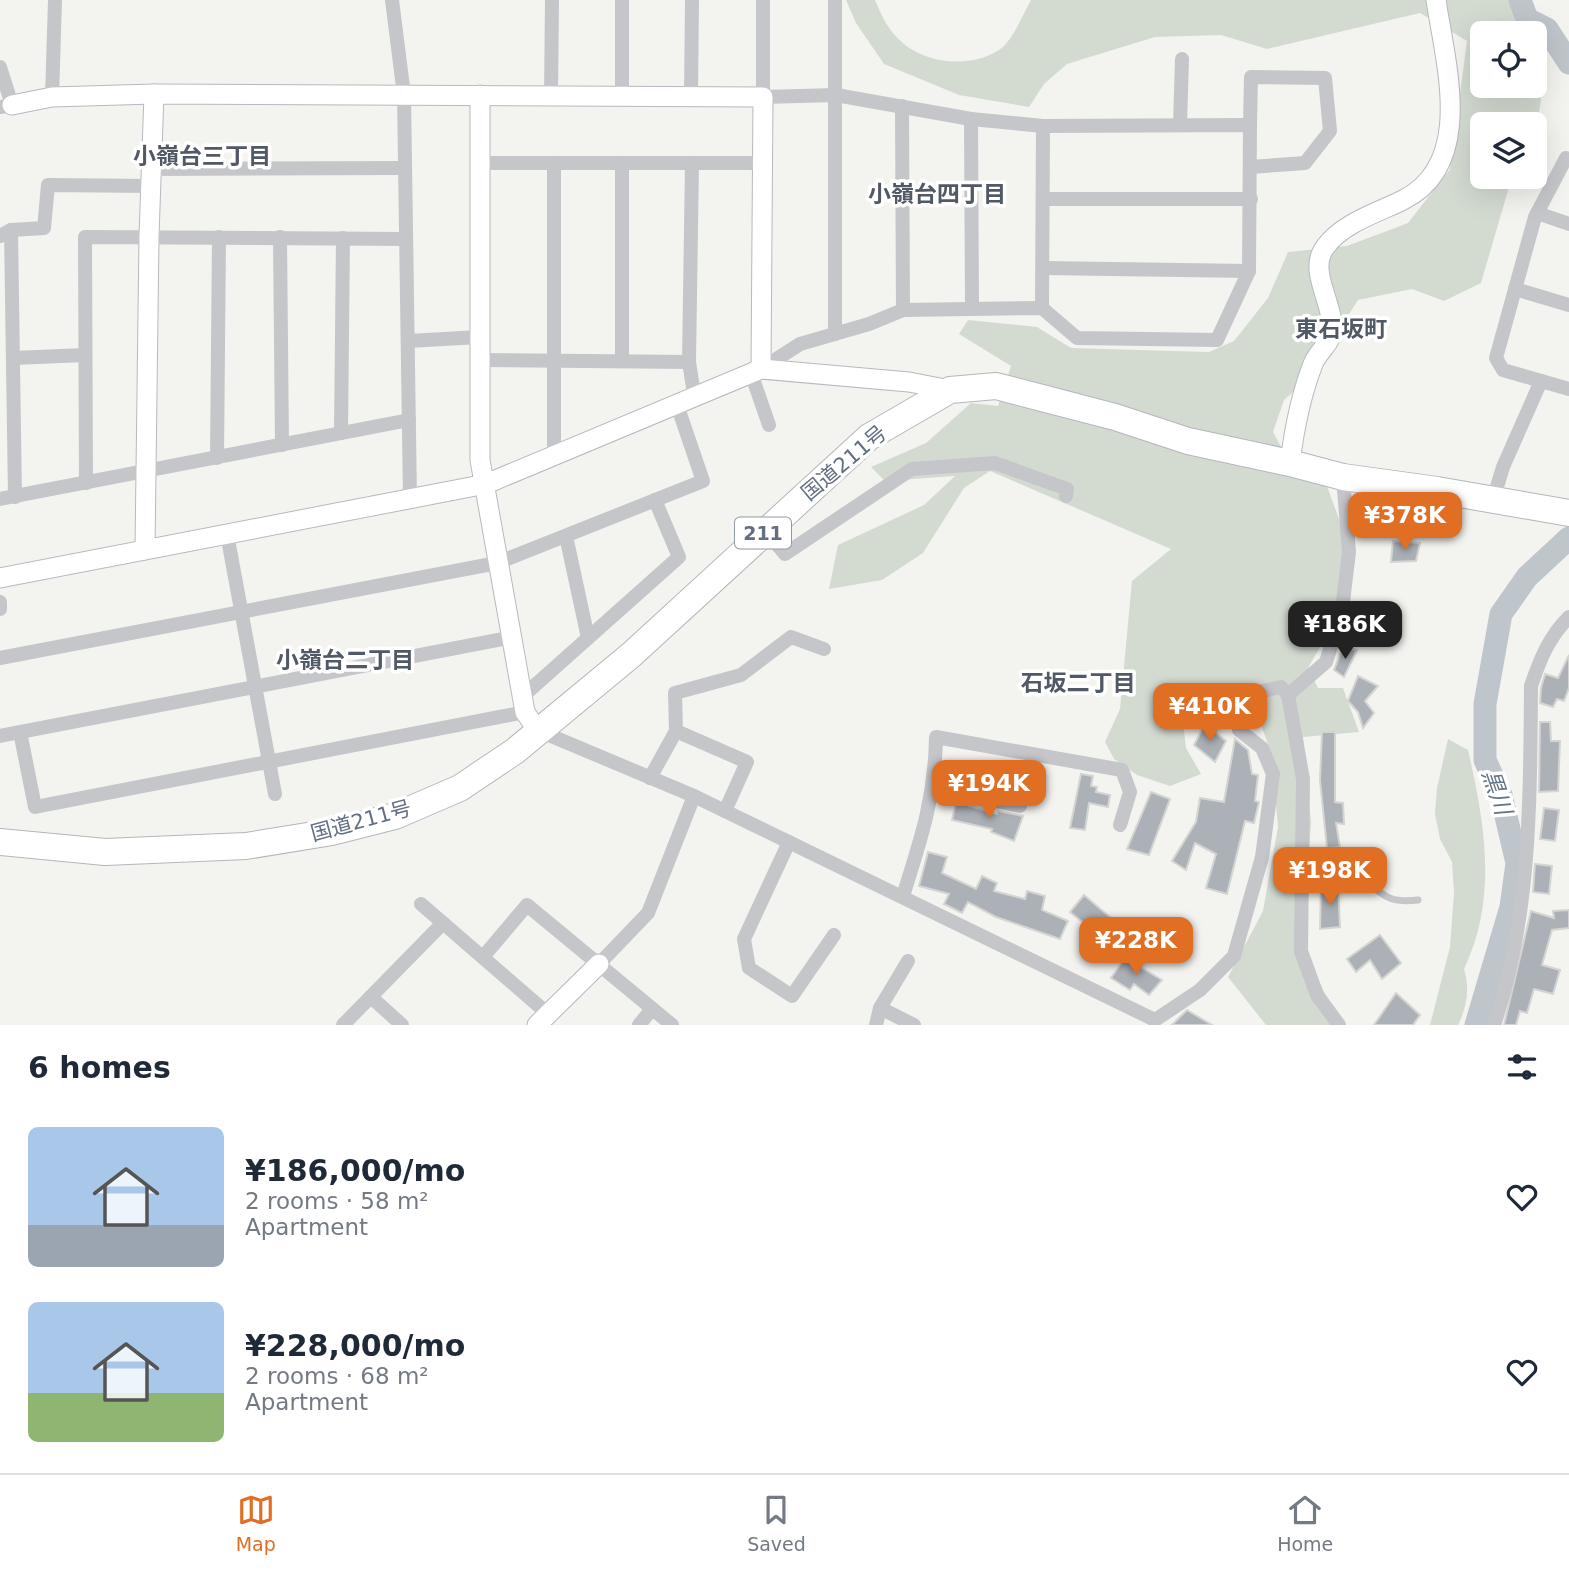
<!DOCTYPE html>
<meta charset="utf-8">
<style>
:root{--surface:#fff;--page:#f6f6f7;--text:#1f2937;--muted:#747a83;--line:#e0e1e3;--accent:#e06f23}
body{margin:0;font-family:"DejaVu Sans","Noto Sans JP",sans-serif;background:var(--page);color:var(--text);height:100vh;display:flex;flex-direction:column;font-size:26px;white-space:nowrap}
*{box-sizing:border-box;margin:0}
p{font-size:23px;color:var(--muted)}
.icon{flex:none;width:38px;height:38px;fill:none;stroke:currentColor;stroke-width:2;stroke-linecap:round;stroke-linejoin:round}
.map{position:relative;height:1025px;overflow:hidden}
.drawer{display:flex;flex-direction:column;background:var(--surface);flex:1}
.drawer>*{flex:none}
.tools{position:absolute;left:1470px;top:21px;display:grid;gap:14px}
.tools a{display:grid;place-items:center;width:77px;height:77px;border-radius:10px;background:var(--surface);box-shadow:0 7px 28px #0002;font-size:35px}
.price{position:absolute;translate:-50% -60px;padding:0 16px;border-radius:14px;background:var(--accent);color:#fff;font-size:23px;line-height:46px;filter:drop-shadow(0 2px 4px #0008)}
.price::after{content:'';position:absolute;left:50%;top:42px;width:21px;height:16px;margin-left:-10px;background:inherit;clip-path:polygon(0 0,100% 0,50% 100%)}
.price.on{background:#222;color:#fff}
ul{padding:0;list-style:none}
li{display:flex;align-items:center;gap:21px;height:175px;padding:0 28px}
li span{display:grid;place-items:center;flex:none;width:196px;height:140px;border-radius:10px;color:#555}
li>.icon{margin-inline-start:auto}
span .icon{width:84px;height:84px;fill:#fffc;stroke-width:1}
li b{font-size:30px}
h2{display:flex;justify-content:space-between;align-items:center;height:84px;padding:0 28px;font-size:30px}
.tabs{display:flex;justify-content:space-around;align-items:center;height:98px;border-top:2px solid var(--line);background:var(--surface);font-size:19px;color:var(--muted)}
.tabs a{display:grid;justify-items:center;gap:4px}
.tabs .on{color:var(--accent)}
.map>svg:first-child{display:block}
.green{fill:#d3dbd1}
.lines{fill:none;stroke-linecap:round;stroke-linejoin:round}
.river{stroke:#bec6cc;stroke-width:23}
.building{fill:#acb1b7;stroke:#d4d5d2;stroke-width:2}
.secondary-casing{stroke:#b6b9be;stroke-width:21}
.highway-casing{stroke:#b4b6ba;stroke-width:28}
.lane{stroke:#c4c6ca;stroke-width:7}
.street{stroke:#c4c6ca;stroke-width:14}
.secondary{stroke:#fff;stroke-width:19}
.highway{stroke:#fff;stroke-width:26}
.labels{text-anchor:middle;stroke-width:7;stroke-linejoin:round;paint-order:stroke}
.shield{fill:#fff;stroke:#929aa6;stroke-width:2}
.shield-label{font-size:19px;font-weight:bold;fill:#636e80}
.street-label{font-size:21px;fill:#636e80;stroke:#fff}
.neighbourhood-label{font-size:23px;font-weight:bold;fill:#515965;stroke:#fff}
.water-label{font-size:23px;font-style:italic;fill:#637685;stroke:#fff}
</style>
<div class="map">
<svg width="1569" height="1025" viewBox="0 0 1569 1025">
<rect width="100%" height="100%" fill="#f3f4ef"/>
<!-- green -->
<g class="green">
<path d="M846,0H875C882,17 889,32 904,44C930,66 979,68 1004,46C1015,35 1023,14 1031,0H1513L1522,33H1482V86H1535V78L1541,100L1535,138V124H1482V177H1512L1481,283L1444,301L1412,289L1358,300L1308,379L1284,400L1273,432L1290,463L1327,486L1352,555L1344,605L1308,668L1318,688H1343L1359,732L1303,737L1311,822L1303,946L1339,1025H1266L1228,977L1263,911L1278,827L1271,753L1252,699L1216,707L1183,722L1186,748L1201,774L1170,786L1137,775L1114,759L1105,742L1120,709L1132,581L1171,549L990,471L964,488L923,553L882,580L829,589L838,545L924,505L955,476L885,481L871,467L926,443L971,403L998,406L1011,366L959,334L968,320L1037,327L1071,348L1209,352L1234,341L1268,298L1288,252L1347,246L1408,223L1450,169L1467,41L1420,13L1267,49L1221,35L1155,37L1067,64L1044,84L1029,107L959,95L884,64L856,23Z"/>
<path d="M1448,739L1468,750C1485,824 1498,898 1464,969C1470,989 1467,1007 1458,1025H1430L1450,947L1454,893L1452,862L1440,839L1435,814L1437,788Z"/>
</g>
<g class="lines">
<!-- river -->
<g class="river">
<polyline points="1520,0 1527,19 1547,29 1569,63"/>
<polyline points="1476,1025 1511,907 1517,863 1501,795 1485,760 1485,704 1501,614 1527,577 1569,538"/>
</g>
</g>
<!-- building -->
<g class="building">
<polygon points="1393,541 1420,543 1416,561 1391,562"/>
<polygon points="1343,647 1357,650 1344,677 1334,670"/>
<polygon points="1569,655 1569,688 1564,701 1557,699 1553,707 1540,703 1541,688 1545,674 1558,678"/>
<polygon points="1358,676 1378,686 1365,701 1374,713 1363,728 1358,712 1348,701"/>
<polygon points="1540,722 1550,722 1551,741 1560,741 1558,791 1539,792"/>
<polygon points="1205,724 1226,741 1215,762 1194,745"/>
<polygon points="1322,732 1335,732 1335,802 1343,803 1344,824 1336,823 1340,847 1327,848 1320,780"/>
<polygon points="1235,739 1248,750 1252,774 1258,775 1255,801 1259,802 1254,823 1245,821 1227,894 1206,888 1216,854 1195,843 1186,870 1172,861 1196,822 1200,798 1224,802"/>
<polygon points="1081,774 1093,776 1091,786 1097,787 1096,792 1110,795 1108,807 1089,803 1085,830 1070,828"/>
<polygon points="1151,792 1170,799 1149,855 1127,849"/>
<polygon points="956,802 997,814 998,811 1023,816 1014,841 991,832 992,829 952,820"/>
<polygon points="1544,808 1559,810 1555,841 1540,839"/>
<polygon points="928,852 947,857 942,873 976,889 982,876 997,883 994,891 1025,899 1027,891 1045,896 1042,910 1068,921 1060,939 996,917 968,902 962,913 944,904 949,894 919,886"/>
<polygon points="1535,864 1552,866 1549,894 1533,892"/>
<polygon points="1338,884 1340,927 1320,929 1321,886"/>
<polygon points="1084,895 1111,918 1131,927 1122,946 1095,932 1070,912"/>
<polygon points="1569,910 1569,928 1552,930 1542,965 1560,970 1553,994 1534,989 1527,1013 1520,1011 1516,1025 1504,1025 1531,911 1554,918 1553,911"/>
<polygon points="1380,935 1401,963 1382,979 1370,960 1356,972 1347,959"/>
<polygon points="1125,958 1162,980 1149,995 1134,984 1130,990 1111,978"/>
<polygon points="1396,993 1420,1015 1413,1025 1374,1025"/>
<polygon points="1187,1010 1212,1025 1172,1025"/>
</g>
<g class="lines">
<!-- secondary casing -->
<g class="secondary-casing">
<g id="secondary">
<polyline points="480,95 480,460 525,712 537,730"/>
<polyline points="12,105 52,97 154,94 763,97 761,369"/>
<path d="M1290,463C1294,430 1301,395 1313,364C1317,353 1330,344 1332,332C1335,304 1306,270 1326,246C1343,223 1379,212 1403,200C1476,164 1445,62 1436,0"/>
<polyline points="145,550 149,236 154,94"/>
<polyline points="0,578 486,484 761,369 909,382 950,390"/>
<polyline points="537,1025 599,964"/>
</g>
</g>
<!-- highway casing -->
<g class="highway-casing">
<polyline id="highway" points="0,842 105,852 246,846 332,832 395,816 460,788 515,751 631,655 869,437 950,390 996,386 1115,417 1188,441 1290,463 1343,477 1437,490 1569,513"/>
</g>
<!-- lane -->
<path class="lane" d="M1304,876L1357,875C1383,892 1384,904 1418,900"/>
<!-- street -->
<g class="street">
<polyline points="392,0 404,95 410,499"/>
<polyline points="0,67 12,105 0,107"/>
<polyline points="52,97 55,0"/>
<polyline points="551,97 552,0"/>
<polyline points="622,97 622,0"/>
<polyline points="691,97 692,0"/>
<polyline points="902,106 903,310"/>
<polyline points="971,119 972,309"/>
<polyline points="1180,125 1182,59"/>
<polyline points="1250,125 1251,77 1325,78 1330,131 1305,163 1250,167"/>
<polyline points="481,163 762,163"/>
<polyline points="554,163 554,454"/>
<polyline points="622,163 622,361"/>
<polyline points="692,163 689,362 694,394"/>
<polyline points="153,169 405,168"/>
<polyline points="1043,199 1251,199"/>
<polyline points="1537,213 1569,224"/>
<polyline points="11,230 15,497"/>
<polyline points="0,236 11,230 44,228 48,185 152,186"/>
<polyline points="280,237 282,445"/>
<polyline points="1043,268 1249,271"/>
<polyline points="1515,289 1569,305"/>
<polyline points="1042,308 1043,126"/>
<polyline points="835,334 835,0"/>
<polyline points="408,341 480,337"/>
<polyline points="13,358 85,355"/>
<polyline points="480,360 689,362"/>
<polyline points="761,369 800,344 869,324 903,310 1042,308 1077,338 1217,340 1249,271 1250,125 1043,126 971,119 836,95 763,97 763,0"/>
<polyline points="751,373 769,425"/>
<polyline points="1541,381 1569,389"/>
<polyline points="341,433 343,238"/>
<polyline points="217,458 219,237"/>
<polyline points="86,483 85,237 406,239"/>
<polyline points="0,499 409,420"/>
<polyline points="1493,500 1503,467 1541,381 1503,370 1496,358 1535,217 1566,158"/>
<polyline points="766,531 785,554 912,469 995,463 1067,489 1066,496"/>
<polyline points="227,534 275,794"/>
<polyline points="566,536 588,638"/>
<polyline points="0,602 0,609"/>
<polyline points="0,658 497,563 703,481 676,402"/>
<polyline points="1288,695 1326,662 1342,610 1349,552 1343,477"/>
<polyline points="523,696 679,557 655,500"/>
<polyline points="537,730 694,796 1155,1020 1200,990 1234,956 1262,857 1273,774 1262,748 1239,730 1237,708 1249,694 1281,687 1288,695 1303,779 1301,951 1317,995 1339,1025"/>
<polyline points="676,731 675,693 741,675 791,637 824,649"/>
<polyline points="20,732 35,807 525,712"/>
<polyline points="0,736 513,637"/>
<polyline points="650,778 676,731 747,762 725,811"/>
<polyline points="934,788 1020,806"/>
<polyline points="789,842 744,939 749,968 792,996 834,935"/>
<path d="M903,896C921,839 935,798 936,737L1122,770L1130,792L1120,825"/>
<polyline points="421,904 547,1013"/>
<polyline points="483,957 527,905 672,1025"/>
<polyline points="908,961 880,1008 914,1025"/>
<polyline points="599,964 648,913 694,796"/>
<polyline points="371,997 402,1025"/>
<polyline points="343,1025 443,923"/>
<polyline points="639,1025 652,1009"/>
<polyline points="876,1025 880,1008"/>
<path d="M1494,1025C1531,916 1530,801 1531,686C1540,659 1549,637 1569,617"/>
</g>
<!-- secondary -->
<use href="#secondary" class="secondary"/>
<!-- highway -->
<use href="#highway" class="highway"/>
</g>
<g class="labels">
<!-- shield labels -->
<rect class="shield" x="735" y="517.5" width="56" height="31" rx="5"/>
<g class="shield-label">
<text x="763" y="540">211</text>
</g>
<!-- street labels -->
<g class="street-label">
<text transform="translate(844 463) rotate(-40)" y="7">国道211号</text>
<text transform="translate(361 821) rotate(-15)" y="7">国道211号</text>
</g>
<!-- neighbourhood labels -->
<g class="neighbourhood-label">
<text x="202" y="164">小嶺台三丁目</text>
<text x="937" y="202">小嶺台四丁目</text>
<text x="1341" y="337">東石坂町</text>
<text x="345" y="668">小嶺台二丁目</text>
<text x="1078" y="691">石坂二丁目</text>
</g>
<!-- water labels -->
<g class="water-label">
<text transform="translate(1497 792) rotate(71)" y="8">黒川</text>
</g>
</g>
</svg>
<div class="tools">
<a><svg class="icon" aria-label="locate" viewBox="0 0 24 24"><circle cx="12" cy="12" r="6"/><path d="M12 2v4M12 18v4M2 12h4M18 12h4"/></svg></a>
<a><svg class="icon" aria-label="layers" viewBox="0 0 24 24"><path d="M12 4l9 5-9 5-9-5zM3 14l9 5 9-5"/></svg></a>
</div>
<b class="price" style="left:1405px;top:552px">¥378K</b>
<b class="price on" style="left:1345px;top:661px">¥186K</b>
<b class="price" style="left:1210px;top:743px">¥410K</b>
<b class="price" style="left:989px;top:820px">¥194K</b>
<b class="price" style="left:1330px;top:907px">¥198K</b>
<b class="price" style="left:1136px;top:977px">¥228K</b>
</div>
<section class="drawer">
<h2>6 homes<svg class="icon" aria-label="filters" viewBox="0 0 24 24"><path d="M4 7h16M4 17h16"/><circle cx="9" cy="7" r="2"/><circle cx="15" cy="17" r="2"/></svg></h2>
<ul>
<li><span style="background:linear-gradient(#a9c7e8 70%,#9aa5b1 0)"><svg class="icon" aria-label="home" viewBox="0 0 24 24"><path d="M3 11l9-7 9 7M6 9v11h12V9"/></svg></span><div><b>¥186,000/mo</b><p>2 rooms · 58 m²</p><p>Apartment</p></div><svg class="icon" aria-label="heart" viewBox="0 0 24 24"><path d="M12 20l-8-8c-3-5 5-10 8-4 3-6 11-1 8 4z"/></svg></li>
<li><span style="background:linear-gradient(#a9c7e8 65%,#8fb573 0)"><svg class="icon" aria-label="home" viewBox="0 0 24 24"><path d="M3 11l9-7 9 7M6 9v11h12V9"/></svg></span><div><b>¥228,000/mo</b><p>2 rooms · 68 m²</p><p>Apartment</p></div><svg class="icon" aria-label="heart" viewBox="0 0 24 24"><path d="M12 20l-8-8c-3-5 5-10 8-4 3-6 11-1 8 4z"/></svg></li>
</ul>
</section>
<nav class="tabs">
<a class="on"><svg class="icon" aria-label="map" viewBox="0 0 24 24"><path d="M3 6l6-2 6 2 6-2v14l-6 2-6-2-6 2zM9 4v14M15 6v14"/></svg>Map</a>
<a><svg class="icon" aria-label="saved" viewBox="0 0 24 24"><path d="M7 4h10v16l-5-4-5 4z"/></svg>Saved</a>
<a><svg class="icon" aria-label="home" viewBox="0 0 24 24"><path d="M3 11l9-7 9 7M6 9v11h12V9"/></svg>Home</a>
</nav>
